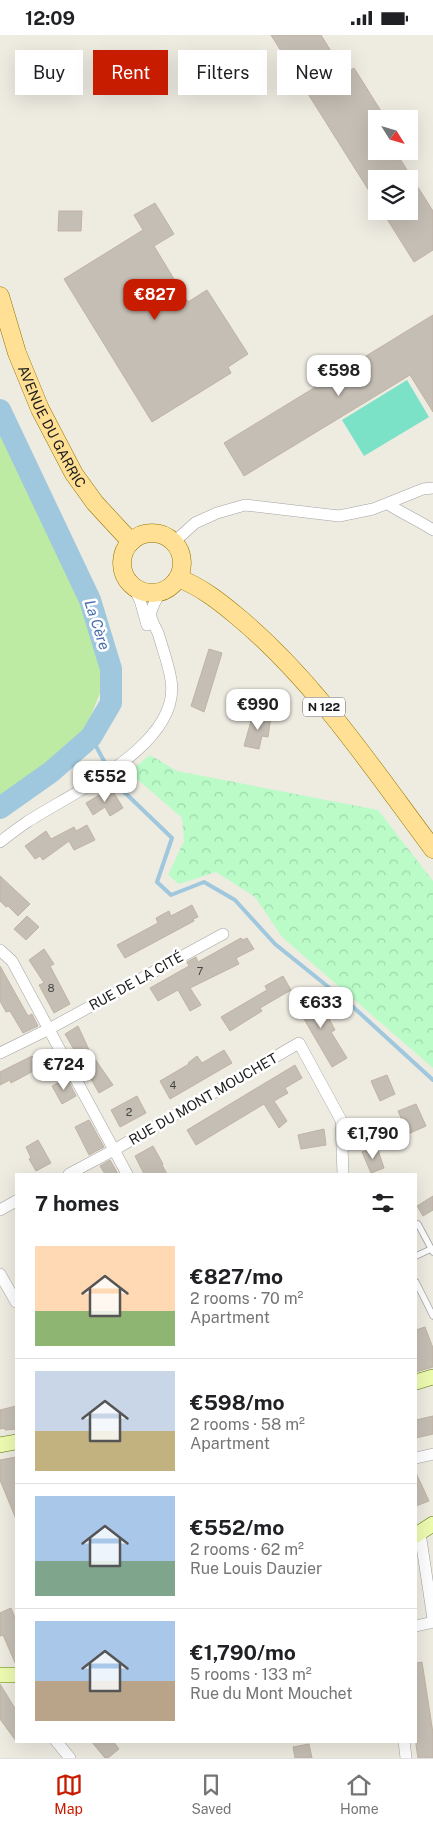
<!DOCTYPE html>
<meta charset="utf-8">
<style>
:root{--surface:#fff;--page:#f6f6f6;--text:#202124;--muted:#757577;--line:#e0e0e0;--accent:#c71c00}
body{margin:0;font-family:"Public Sans",sans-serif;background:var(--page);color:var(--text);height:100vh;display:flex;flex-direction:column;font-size:19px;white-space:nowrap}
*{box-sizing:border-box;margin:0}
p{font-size:16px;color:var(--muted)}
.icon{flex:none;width:28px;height:28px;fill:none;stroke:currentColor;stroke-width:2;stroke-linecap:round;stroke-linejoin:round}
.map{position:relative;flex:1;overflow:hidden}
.details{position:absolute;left:15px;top:1138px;width:402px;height:570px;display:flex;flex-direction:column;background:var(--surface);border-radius:0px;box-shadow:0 5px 20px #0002}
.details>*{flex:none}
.top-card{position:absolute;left:15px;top:15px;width:404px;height:45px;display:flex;gap:10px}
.needle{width:32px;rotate:127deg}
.tools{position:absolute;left:368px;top:75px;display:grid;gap:10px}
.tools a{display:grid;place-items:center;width:50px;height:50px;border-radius:0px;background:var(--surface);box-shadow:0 5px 20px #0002;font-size:25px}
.price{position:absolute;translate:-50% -42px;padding:0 11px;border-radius:10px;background:#fff;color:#222;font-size:16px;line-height:32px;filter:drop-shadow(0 1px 2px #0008)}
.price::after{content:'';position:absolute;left:50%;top:30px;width:15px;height:11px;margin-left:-8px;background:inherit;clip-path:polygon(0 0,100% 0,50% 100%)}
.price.selected{background:var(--accent);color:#fff}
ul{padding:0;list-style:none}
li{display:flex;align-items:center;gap:15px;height:125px;padding:0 20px}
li+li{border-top:1px solid var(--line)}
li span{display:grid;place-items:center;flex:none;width:140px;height:100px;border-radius:0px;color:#555}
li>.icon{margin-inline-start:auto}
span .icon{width:60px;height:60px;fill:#fffc;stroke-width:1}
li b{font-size:21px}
h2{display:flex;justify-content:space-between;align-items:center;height:60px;padding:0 20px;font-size:21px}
.pill{padding:0 18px;border-radius:0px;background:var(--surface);box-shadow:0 5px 20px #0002;font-size:18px;line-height:45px}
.pill.selected{background:var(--accent);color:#fff}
.status{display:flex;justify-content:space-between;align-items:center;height:35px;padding:0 25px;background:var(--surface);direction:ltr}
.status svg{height:14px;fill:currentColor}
.dock{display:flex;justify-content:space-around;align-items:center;height:70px;border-top:1px solid var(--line);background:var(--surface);font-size:14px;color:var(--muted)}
.dock a{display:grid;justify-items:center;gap:2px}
.dock .selected{color:var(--accent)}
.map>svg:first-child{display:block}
.grass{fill:#bdeba4}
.park{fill:url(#park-crowns)}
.pitch{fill:#7be1c7}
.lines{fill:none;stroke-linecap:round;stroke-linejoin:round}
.stream{stroke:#9fc7dd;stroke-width:4}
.river{stroke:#9fc7dd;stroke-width:22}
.building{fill:#c5beb4;stroke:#c0b3a3}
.lane-casing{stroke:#a3a3a3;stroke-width:7}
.street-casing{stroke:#a3a3a3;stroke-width:12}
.secondary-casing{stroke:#587401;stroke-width:16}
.primary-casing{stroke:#937700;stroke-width:19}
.lane{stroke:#fff;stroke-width:5.5}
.street{stroke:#fff;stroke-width:11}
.secondary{stroke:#edfbb1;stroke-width:15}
.primary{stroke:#ffe094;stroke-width:18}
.labels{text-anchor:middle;stroke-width:5;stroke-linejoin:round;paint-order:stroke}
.number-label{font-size:11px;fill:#464442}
.shield{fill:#fff;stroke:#606060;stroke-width:1}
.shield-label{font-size:12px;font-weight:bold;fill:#1c1c1c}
.street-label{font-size:14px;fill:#1c1c1c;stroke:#fff}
.water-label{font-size:15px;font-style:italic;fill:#466bae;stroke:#fff}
</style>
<div class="status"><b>12:09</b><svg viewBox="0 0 49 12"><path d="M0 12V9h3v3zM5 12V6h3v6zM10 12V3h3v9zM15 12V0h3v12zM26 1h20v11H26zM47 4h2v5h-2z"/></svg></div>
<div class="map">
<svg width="433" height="1723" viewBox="0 0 433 1723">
<defs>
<pattern id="park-crowns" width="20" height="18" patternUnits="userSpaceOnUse" patternTransform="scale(1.25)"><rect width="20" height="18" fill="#bafbc8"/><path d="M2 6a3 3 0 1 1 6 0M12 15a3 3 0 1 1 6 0" fill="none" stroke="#9fd7ab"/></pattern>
</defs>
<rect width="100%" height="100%" fill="#eeebe1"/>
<!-- grass -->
<polygon class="grass" points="0,382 79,554 109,635 83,701 0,767"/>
<!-- park -->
<polygon class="park" points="150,720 177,736 378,775 433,846 433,1033 282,902 255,862 216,837 179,849 168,840 184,806 182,783 129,737"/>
<!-- pitch -->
<polygon class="pitch" points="407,345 429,382 364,421 342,385"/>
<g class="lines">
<!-- stream -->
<polyline class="stream" points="91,702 117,750 172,803 157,847 171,860 204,847 235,865 275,909 352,971 433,1045"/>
<!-- river -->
<polyline class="river" points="0,375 90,565 111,634 111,668 91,702 51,737 0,773"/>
</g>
<!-- building -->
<g class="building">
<polygon points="271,0 321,0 345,39 354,33 386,84 376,84 376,116 395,116 433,176 433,215 414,227 382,176 409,176 409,144 376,144 376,167"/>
<polygon points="155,168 174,199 154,211 188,267 207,255 248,319 228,332 231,338 152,387 64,244 143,195 134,180"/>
<polygon points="59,176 82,176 81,196 58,196"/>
<polygon points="433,280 433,377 410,340 244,441 224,408"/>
<polygon points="209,614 222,618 204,677 191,671"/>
<polygon points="253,679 271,681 268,702 262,701 259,714 244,711"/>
<polygon points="111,753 123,773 110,781 105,772 93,780 86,768"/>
<polygon points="87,790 95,805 74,815 69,806 43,825 40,821 35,824 25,811 46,796 51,804 74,792 76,796"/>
<polygon points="0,841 30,869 18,881 8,871 6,872 0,866"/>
<polygon points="192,870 198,882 193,884 194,886 125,923 117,910 158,888 156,883 169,876 171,881"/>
<polygon points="27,881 39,892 26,905 14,894"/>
<polygon points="241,903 243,905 247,903 254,914 236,923 239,929 190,953 201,970 190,976 178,955 158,966 150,953 189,931 187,927 196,922 198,927"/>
<polygon points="44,914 54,929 50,931 70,969 54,978 39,950 44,948 29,925"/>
<polygon points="0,931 28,981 32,979 38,991 23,998 10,976 6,977 0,966"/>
<polygon points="283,941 291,955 260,973 262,976 230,996 221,982 267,955 265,951"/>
<polygon points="308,959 314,968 319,965 323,972 335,995 331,997 347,1023 332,1032 294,967"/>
<polygon points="78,991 90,1017 113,1050 99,1058 65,999"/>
<polygon points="224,1015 232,1028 170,1064 160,1046 189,1029 188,1028 197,1021 202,1028"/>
<polygon points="32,1021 39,1033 11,1048 10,1045 0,1050 0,1037"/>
<polygon points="295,1030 302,1043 285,1053 288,1058 274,1066 287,1086 279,1093 264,1069 196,1110 187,1095"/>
<polygon points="387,1040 395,1059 380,1066 371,1046"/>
<polygon points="67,1043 76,1061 62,1069 52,1051"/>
<polygon points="137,1061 146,1078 120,1092 111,1075"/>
<polygon points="416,1069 426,1091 408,1099 398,1076"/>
<polygon points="89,1085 104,1112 89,1120 75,1092"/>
<polygon points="324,1094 326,1110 301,1114 298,1100"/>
<polygon points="38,1105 51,1128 36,1136 29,1124 31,1123 26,1112"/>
<polygon points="153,1111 163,1129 162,1130 167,1139 144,1139 135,1121"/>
<polygon points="377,1112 384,1133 371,1138 362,1117"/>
<polygon points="110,1125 118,1139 105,1139 100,1131"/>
<polygon points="433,1161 433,1175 423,1181 417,1171"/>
<polygon points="425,1292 433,1313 433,1332 416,1337 416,1295"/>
<polygon points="16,1371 16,1394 5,1395 5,1393 0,1394 0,1375"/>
<polygon points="433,1381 433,1399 416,1403 416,1385"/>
<polygon points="16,1422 16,1484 0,1445 0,1425"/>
<polygon points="416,1438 429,1466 416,1471"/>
<polygon points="11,1573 16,1585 16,1630 3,1600 0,1601 0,1578"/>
<polygon points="422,1627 433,1698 433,1723 418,1723 416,1710 416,1628"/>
<polygon points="0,1649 16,1675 16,1706 0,1684"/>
<polygon points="91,1706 113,1706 119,1714 108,1723 105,1723"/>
<polygon points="309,1709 312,1723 295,1723 293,1712"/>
</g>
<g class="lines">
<!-- lane casing -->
<g class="lane-casing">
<g id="lane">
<polyline points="418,1189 433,1217"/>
<polyline points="416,1221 431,1214"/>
<polyline points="416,1247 433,1281"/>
</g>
</g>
<!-- street casing -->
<g class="street-casing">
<g id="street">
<path d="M388,469C403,479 418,485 433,495"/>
<polyline points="174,507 195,488 217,478 245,470 339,481 373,474 423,454 433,453"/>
<polyline points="133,551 140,565 147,590"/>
<path d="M0,807C9,800 18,793 27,787C71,758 182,710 171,645C169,631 163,615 159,601C157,593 149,585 151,577C153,569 157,563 161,556"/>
<polyline points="0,915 12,926 127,1139"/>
<polyline points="0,1018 49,994 223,899"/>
<polyline points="69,1139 114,1115 299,1008 341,1085 343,1139"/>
<polyline points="0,1175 16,1166"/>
<polyline points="0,1239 16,1267"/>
<polyline points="416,1423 433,1419"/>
<polyline points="420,1498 433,1584"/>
<polyline points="416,1591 433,1587"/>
<polyline points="56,1706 70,1723"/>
<polyline points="404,1706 406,1723"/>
</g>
</g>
<!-- secondary casing -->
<g class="secondary-casing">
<g id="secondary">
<polyline points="416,1347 433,1342"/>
<polyline points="0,1410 16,1407"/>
<polyline points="416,1500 433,1489"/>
<polyline points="0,1640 16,1640"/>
</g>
</g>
<!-- primary casing -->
<g class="primary-casing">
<g id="primary">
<path id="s1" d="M0,261L17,318L40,374L74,439L95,468L131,507"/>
<circle cx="152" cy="528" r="30"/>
<path d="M178,543C201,552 219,566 238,582C315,646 373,734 433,814"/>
</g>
</g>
<!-- lane -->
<use href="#lane" class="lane"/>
<!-- street -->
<use href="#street" class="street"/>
<!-- secondary -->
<use href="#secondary" class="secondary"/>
<!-- primary -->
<use href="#primary" class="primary"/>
</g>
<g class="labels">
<!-- number labels -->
<g class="number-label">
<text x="200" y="940">7</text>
<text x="51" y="957">8</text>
<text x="173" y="1054">4</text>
<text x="129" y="1081">2</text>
</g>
<!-- shield labels -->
<rect class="shield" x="303" y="662.5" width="42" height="19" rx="4"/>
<g class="shield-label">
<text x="324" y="676">N 122</text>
</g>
<!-- street labels -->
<g class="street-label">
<text dy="5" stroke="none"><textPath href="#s1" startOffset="141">AVENUE DU GARRIC</textPath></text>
<text transform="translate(136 946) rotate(-29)" y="5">RUE DE LA CITÉ</text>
<text transform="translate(203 1064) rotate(-30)" y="5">RUE DU MONT MOUCHET</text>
</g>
<!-- water labels -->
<g class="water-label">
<text transform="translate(97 590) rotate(72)" y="5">La Cère</text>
</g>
</g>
</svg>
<div class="tools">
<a><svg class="needle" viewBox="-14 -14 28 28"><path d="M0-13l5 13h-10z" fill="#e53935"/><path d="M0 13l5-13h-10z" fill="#757577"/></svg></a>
<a><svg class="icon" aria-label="layers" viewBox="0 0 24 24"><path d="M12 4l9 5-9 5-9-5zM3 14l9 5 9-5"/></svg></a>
</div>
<b class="price selected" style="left:155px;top:286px">€827</b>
<b class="price" style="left:339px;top:362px">€598</b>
<b class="price" style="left:258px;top:696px">€990</b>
<b class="price" style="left:105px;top:768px">€552</b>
<b class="price" style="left:321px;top:994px">€633</b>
<b class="price" style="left:64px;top:1056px">€724</b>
<b class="price" style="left:373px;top:1125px">€1,790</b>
<div class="top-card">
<a class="pill">Buy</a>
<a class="pill selected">Rent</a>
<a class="pill">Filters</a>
<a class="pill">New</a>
</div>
<section class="details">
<h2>7 homes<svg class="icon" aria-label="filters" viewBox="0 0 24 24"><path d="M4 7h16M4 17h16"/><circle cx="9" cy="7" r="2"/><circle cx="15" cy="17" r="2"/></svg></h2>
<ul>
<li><span style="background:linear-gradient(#ffd9b3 65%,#8fb573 0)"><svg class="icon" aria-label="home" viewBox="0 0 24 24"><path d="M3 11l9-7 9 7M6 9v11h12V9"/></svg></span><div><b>€827/mo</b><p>2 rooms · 70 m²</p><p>Apartment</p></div></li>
<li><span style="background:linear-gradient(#c9d6e8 60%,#c2b280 0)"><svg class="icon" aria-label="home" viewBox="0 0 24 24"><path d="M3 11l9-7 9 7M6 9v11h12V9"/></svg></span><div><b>€598/mo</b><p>2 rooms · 58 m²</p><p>Apartment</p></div></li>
<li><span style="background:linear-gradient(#a9c7e8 65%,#7fa58c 0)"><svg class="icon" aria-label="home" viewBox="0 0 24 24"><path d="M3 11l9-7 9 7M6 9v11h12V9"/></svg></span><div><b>€552/mo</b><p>2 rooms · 62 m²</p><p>Rue Louis Dauzier</p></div></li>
<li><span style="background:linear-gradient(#a9c7e8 60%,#b9a48a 0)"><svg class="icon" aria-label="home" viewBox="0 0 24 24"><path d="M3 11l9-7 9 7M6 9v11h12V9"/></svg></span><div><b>€1,790/mo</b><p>5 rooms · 133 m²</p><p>Rue du Mont Mouchet</p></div></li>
</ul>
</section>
</div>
<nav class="dock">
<a class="selected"><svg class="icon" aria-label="map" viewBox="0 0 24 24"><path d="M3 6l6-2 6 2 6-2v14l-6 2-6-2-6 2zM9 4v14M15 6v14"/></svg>Map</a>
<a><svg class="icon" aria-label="saved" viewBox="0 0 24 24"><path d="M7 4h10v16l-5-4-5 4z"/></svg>Saved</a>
<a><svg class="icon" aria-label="home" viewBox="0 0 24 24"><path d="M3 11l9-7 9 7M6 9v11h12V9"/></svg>Home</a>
</nav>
